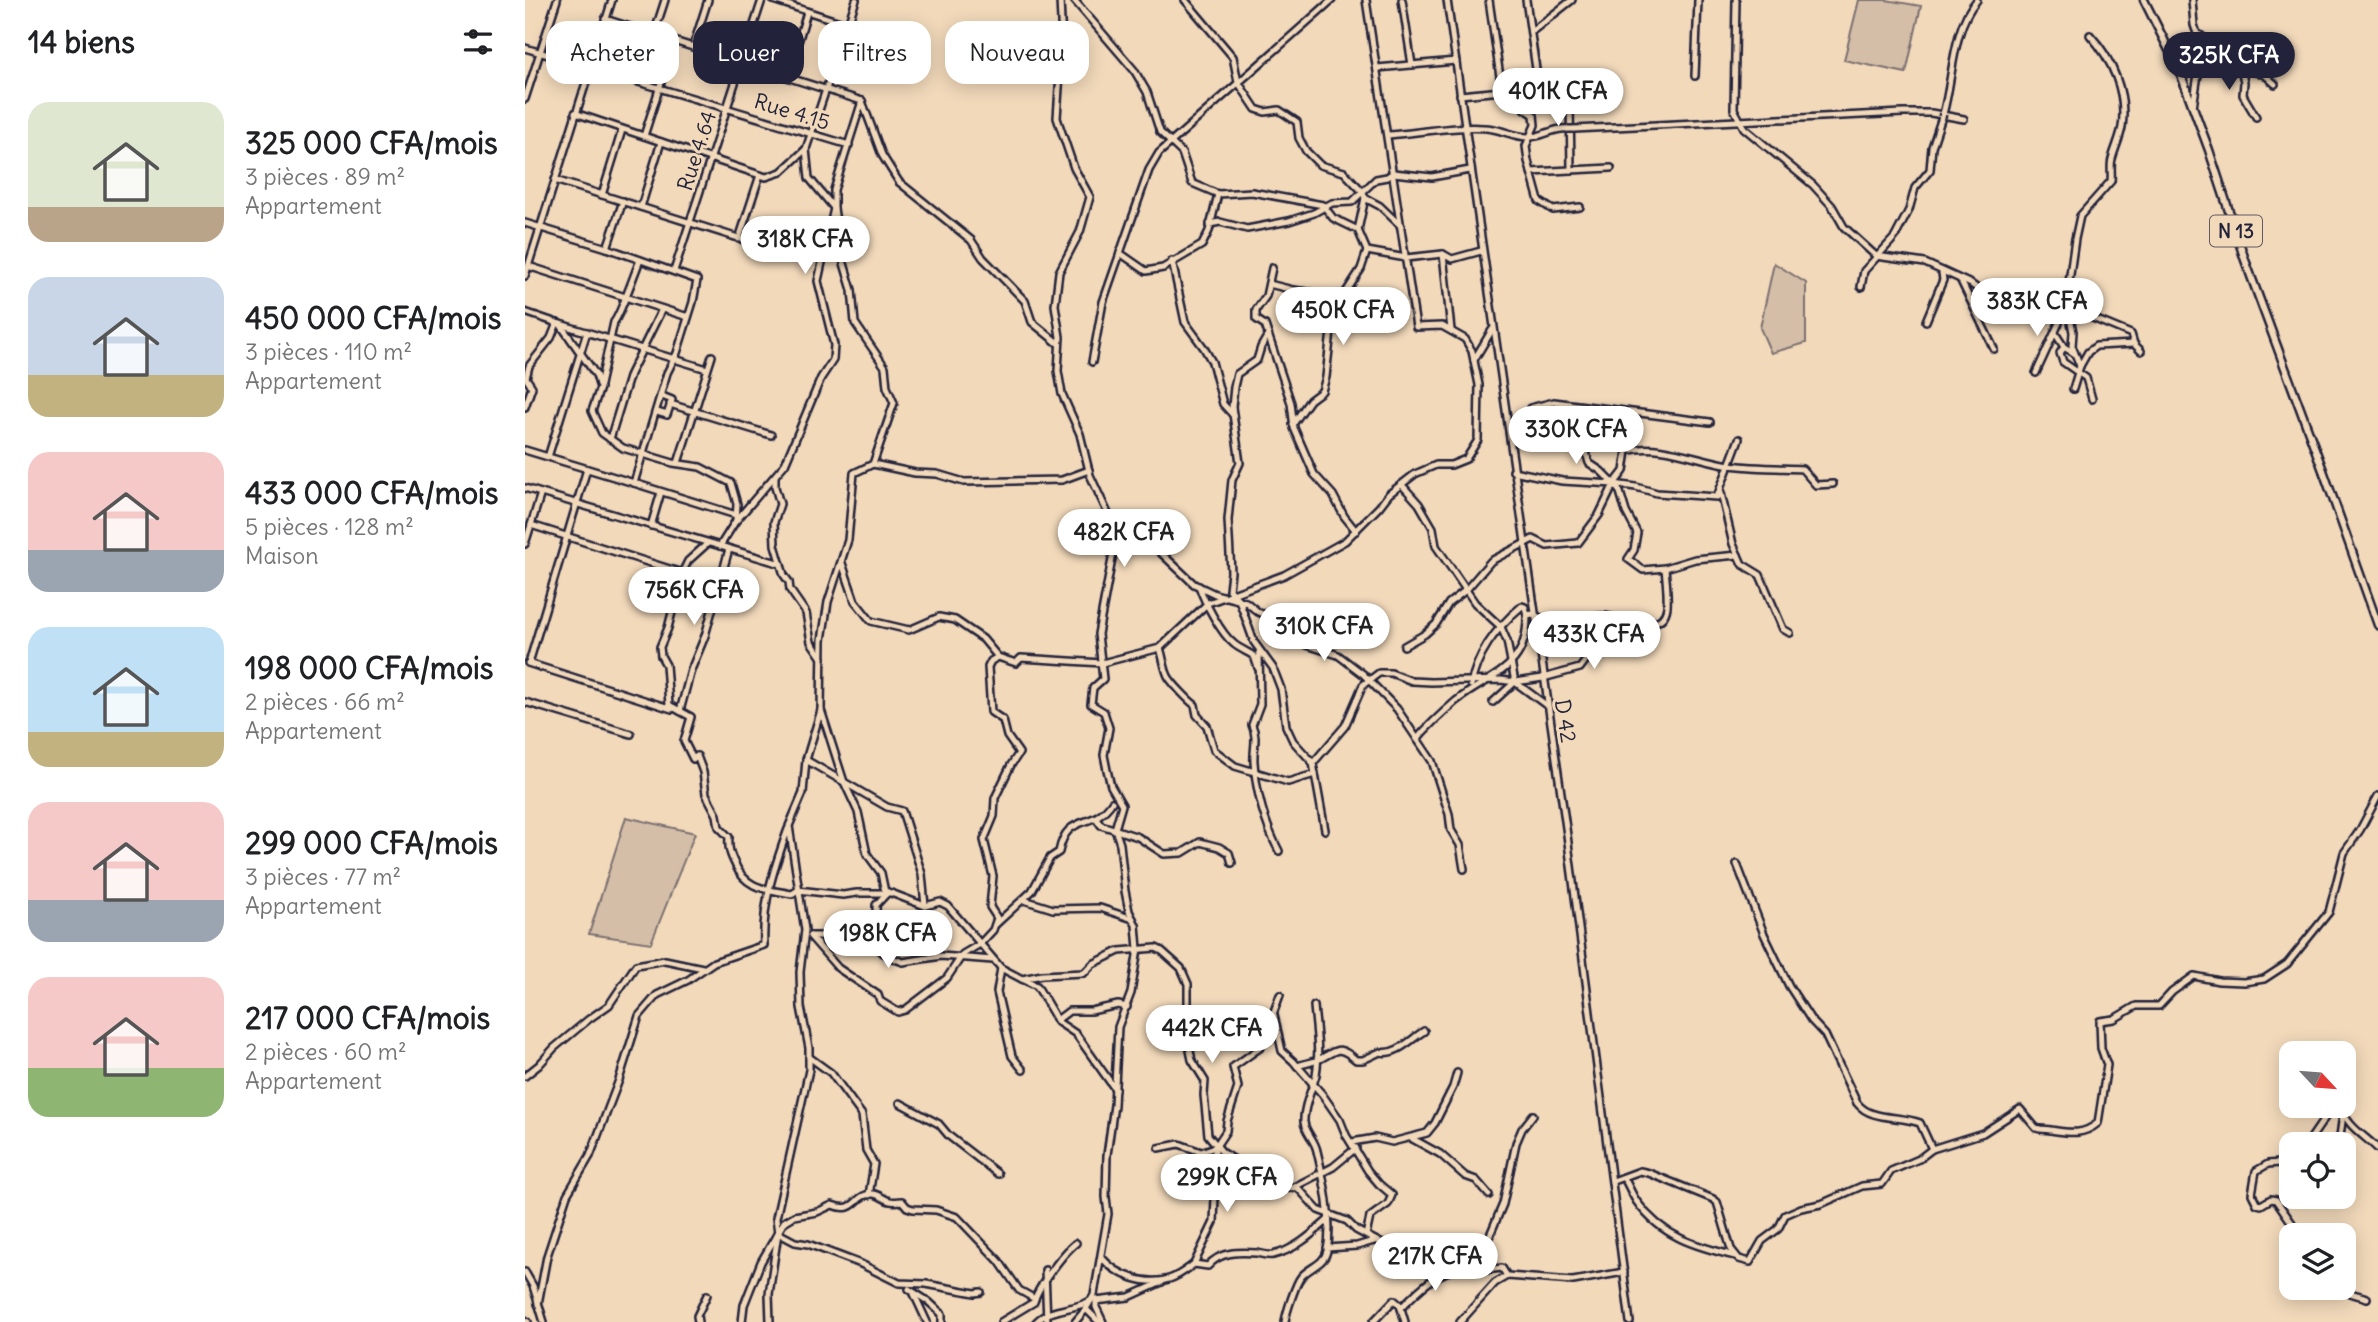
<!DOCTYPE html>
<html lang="fr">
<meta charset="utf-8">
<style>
:root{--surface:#fff;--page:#f6f6f6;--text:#202124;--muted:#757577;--accent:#22223b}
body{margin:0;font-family:Delius,sans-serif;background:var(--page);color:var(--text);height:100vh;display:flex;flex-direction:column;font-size:26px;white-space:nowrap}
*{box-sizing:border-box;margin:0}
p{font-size:23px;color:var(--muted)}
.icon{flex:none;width:38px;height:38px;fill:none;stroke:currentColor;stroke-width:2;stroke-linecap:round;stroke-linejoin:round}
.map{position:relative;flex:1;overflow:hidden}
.sheet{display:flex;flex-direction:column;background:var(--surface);width:525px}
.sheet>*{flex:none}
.hud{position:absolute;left:21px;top:21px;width:665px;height:63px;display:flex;gap:14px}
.needle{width:46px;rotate:116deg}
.tools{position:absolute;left:1754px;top:1041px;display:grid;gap:14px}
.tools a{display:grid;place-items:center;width:77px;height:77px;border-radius:14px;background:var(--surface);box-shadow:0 4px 18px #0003;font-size:35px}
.price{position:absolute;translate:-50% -60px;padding:0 16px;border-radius:24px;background:#fff;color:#222;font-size:23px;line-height:46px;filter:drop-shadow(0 2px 4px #0008)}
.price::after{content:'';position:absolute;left:50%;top:42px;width:21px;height:16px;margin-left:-10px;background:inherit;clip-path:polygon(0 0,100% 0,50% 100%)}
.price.on{background:var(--accent);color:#fff}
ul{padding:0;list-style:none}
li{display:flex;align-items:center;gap:21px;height:175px;padding:0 28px}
li span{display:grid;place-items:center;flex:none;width:196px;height:140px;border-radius:21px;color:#555}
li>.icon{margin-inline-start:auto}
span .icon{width:84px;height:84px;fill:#fffc;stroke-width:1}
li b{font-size:30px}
h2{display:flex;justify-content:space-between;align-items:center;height:84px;padding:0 28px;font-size:30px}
.pill{padding:0 24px;border-radius:21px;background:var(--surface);box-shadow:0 4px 18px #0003;font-size:24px;line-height:63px}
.pill.on{background:var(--accent);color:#fff}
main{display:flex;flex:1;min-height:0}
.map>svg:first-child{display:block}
.green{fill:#d4bea7;stroke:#7b7071;stroke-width:2}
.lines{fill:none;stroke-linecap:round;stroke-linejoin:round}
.minor-casing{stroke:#22223b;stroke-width:10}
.major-casing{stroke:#22223b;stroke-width:11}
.minor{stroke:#f2d9ba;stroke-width:5}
.major{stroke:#f2d9ba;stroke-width:6}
.minor-bridge-casing{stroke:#22223b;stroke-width:10;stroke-linecap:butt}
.minor-bridge{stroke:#f2d9ba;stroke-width:5}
.labels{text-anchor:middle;stroke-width:6;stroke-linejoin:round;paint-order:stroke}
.shield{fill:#f2d9ba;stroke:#605961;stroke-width:2}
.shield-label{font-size:19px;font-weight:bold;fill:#22223b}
.street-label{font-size:21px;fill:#22223b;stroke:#f2d9ba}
</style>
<main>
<section class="sheet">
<h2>14 biens<svg class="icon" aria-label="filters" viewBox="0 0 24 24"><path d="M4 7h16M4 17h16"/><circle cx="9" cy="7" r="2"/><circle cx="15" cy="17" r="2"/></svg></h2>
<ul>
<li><span style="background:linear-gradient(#dfe7d0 75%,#b9a48a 0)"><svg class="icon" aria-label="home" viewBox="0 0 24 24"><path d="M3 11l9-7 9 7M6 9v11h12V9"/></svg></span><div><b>325 000 CFA/mois</b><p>3 pièces · 89 m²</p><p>Appartement</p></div></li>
<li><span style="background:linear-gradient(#c9d6e8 70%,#c2b280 0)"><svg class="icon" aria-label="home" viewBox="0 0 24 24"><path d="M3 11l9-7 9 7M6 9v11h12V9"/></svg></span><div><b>450 000 CFA/mois</b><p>3 pièces · 110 m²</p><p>Appartement</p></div></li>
<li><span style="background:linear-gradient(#f6c9c9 70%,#9aa5b1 0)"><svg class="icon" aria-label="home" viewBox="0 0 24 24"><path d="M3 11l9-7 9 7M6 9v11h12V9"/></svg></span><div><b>433 000 CFA/mois</b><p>5 pièces · 128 m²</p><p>Maison</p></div></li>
<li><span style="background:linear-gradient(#bfe0f5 75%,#c2b280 0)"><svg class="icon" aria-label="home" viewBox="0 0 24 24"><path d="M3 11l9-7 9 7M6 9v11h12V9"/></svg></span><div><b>198 000 CFA/mois</b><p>2 pièces · 66 m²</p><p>Appartement</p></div></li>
<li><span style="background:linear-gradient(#f6c9c9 70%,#9aa5b1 0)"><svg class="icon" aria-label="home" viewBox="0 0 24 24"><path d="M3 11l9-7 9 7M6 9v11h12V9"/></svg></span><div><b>299 000 CFA/mois</b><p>3 pièces · 77 m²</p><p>Appartement</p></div></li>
<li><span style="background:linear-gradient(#f6c9c9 65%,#8fb573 0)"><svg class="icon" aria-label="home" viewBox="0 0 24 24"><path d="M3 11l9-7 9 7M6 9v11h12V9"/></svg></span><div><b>217 000 CFA/mois</b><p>2 pièces · 60 m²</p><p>Appartement</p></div></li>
</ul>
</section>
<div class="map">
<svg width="1853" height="1322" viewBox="0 0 1853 1322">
<rect width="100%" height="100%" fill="#f2d9ba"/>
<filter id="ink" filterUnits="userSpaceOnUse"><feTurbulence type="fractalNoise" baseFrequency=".0143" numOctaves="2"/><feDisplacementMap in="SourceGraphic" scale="14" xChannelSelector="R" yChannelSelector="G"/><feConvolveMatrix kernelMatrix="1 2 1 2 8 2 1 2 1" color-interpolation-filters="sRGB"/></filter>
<g filter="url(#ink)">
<!-- green -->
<g class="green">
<polygon points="1334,0 1361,0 1396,6 1381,73 1319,60"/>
<polygon points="1249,263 1281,283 1281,343 1246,353 1235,328"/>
<polygon points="101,817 170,833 126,943 64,934"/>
</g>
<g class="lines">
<!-- minor casing -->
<g class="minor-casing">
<g id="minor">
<polyline points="248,0 324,25"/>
<polyline points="535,0 537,43 532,118 549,168 565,197 555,232 534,272 530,305 535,337 533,371 537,394 555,434 565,475 586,520 590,543 573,634 578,679 568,688 566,704 579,712 584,728 579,755 582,770 586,786 597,805 590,829 595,844 600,891 604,911 611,925 613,949 606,993 593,1027 589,1105 582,1155 581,1197 583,1214 569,1295 561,1309 574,1322"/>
<polyline points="549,0 609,70 622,92 635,132 657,153 667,183 693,194 727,192 798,205 808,218 833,230 842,251 881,258 918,254 927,259 956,251"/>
<polyline points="660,0 708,57 713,82 731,109 740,112 754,110 772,122 774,138 781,151 795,165 819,172 838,192 840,198 855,206 876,226"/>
<polyline points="877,0 887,65"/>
<polyline points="922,0 1042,835 1105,1322"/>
<polyline points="964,0 977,91"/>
<polyline points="1001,0 1014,90"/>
<polyline points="1211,0 1209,109 1219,128 1288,185 1307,206 1319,227 1351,256 1400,263 1446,284 1461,295 1488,302 1517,304 1533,311 1560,315 1606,334 1609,344 1616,351"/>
<polyline points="1667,0 1669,25 1677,48 1668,107"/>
<polyline points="80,19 337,101"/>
<polyline points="1006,32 1047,0"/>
<polyline points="129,34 140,0"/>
<polyline points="1675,35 1716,68 1740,75 1750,84"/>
<polyline points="168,47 183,0"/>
<polyline points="0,48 324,145"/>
<polyline points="852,68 931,61"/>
<polyline points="1733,72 1759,52 1761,56"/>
<polyline points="1674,74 1682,67 1709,71 1716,68 1719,82 1718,95 1731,117"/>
<polyline points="263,76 282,12"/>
<polyline points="1170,76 1173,0"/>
<polyline points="993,90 999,108 1009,115 1010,125 1001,146 1003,161 1014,201 1028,210 1055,207"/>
<polyline points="935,95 977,91 1014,90 1045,103 1046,170"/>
<polyline points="0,99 32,0"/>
<polyline points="337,101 357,155 374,182 446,240 458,258 500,301 507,322 534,344"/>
<polyline points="50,113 241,177 256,172 281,149"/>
<path d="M1418,114C1428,80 1427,28 1452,0"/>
<polyline points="1049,129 1378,113 1406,113 1439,119"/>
<path d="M863,135C893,133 939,124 968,129C980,131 993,138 1005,137C1018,137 1029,127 1043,129"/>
<polyline points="119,136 149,42"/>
<polyline points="1006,172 1086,168"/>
<polyline points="30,180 251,250"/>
<polyline points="77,195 97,130"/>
<polyline points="116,207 136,142"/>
<polyline points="0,223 82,248 172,280 168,302 152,353 142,373 109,483 0,450"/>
<polyline points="685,224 695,222 722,229 764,221 789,213 807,203 827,202 851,179 862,177 868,173 907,177 945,170"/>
<polyline points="833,230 840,198"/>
<polyline points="214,239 235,175"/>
<polyline points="82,248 98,201"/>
<polyline points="595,253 621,271 638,268 677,245 684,231 693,194"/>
<polyline points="918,254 926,330"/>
<polyline points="647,261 660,322 679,348 687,362 698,404 708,415"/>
<polyline points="3,266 163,317"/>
<polyline points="747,268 741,296 731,310 731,319 740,325 766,403 769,428 789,474 808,495 819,516 831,531"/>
<polyline points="149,271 237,0"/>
<polyline points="0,276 87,0"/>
<polyline points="1436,281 1469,349"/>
<polyline points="744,284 768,290 817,297"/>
<polyline points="1336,287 1339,271 1370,237 1384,210 1390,188 1405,170 1407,147 1417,117"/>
<path d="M1533,311L1537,308V301L1543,289L1550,239L1555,216L1586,181C1587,174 1585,165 1587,159C1590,148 1595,138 1597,127C1602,93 1587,59 1565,35"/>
<polyline points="0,312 35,324 71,375 75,388 67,411 77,433 98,448 148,463 175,467 206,483 212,504 211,520"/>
<polyline points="1544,312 1548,332 1547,346 1555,366 1548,389"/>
<polyline points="1401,321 1418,280 1417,273"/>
<polyline points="35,324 182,369"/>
<polyline points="1530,333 1539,347 1549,353"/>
<polyline points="743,335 736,347 732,360 712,374 709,387 707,407 715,463 707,480 703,520 706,572 704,590 714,600 729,642 748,668 756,689 761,726 768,741 788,763 800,830"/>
<polyline points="1539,347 1535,353 1538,362 1561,378 1567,399"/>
<polyline points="949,360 967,330"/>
<polyline points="567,362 578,302 624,170 634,153 807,0"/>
<polyline points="1555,366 1563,352 1571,346 1609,344"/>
<polyline points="1511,373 1539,312"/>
<path d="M75,385L89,322C95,316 110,272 115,260"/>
<polyline points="145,404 246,435"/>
<polyline points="0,407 7,387 1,378 4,366 26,338 32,323"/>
<polyline points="132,412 142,415 147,400 137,396"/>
<path d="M1185,422L1029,402L1005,408L1008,424L1020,439L1048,440L1059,445L1064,463L1076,471L1089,484L1099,471L1102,451C1134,442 1172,460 1205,465C1228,468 1253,468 1277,469L1291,485L1308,484"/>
<polyline points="768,424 785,400 797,391 801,377 806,331 814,303 836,269 842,251"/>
<polyline points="85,439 105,374 137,309"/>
<polyline points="1214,439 1195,489 1208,544 1217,564 1235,575 1258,629 1265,633"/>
<polyline points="23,457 62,332"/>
<polyline points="153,463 187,356"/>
<polyline points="348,464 390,473 412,474 439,482 537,480 564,470"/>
<polyline points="250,477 250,487 255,504 249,522 250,545 259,575 264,582 265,590 281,613 286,642 297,658"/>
<polyline points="109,483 211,515"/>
<polyline points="877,485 894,504 908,528 911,546 950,603 976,627 982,641 990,682"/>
<polyline points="0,488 16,493"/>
<polyline points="6,525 157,573"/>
<polyline points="126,526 136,492"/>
<polyline points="589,535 608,537 628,536 634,551 669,584 690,594 721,602 733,612 764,625 773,638 782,645 813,655 838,674 872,709 907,761 924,814 926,830 935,845 939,869"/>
<path d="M183,543L163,561L157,573L143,628L135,647L136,656L141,665L144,705L166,717L159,741L168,759L172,756L178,772L181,794L192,815L194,827L204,837C203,848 205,854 210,864C221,890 242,889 267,894L273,890L318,895L332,893H366L400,906L415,902L423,906L476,968L497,979L517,975L559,973L568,964L594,951L631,948L637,951L656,968L663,984V1041L667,1060L680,1081L679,1095L683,1135L697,1152L733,1175L756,1187L773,1188L793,1210L822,1221L831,1230L865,1248L876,1250L901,1247L929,1256L941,1266L952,1271L977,1268L982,1276"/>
<polyline points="0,544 16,493 256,564"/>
<polyline points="195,546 210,522 260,464 296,378 308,360 309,345 293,281 309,208 284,178 281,149 331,0"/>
<polyline points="317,563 330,601 346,621 384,630 414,617 430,620 458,639 473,657 491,663 496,658 577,663 635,648 683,603 759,575 820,541 854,507 864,494 890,474 911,465 926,465 941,459 953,440 954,385 947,351 940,339 917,326 891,327 841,0"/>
<polyline points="1140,568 1170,559 1213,555"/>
<path d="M674,586C679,601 696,634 709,644C715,649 723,652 729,656L733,668"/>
<path d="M1057,636L1058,621C1064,619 1073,615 1079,616C1096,617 1138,637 1142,607C1143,594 1141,580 1140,568L1118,570L1103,559L1109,550L1112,533L1101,512L1095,492L1089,484L1111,487L1132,493L1192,497L1195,489"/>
<polyline points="879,646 900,634 911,624 924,603 941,590 966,561 1008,539 1022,546 1053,543 1074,515 1089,484 1037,481 988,471"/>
<path d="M635,648C638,656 639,668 643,676C646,682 664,701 670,705L672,715L682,726L689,750L710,766L763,782L790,774"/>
<path d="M734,652L735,704L727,725C733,738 728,748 729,762C731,792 740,825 754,851"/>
<polyline points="3,663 147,709"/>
<polyline points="4,663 62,469"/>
<path d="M946,685C952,653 972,627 997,606L1000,607L1002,615"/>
<polyline points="0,702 106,734"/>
<polyline points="296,710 319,782 333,812 342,854 356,873 360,892"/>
<polyline points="155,711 166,670 180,636 204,549"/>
<path d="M892,739C903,726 917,713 931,701C967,673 1003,670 1002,615L1008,614L1019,620L1041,623L1057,636L1061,660L1055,668L1018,678L990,682L968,702"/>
<polyline points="281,760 362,807 377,811 397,874 400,906"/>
<polyline points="788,763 820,726 838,685 854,673 866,673 887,681 906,682 976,680 990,682 1021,705"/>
<polyline points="571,818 576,825 613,837 639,854 657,853 675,842 694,847 704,853 707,863"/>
<polyline points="363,892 351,905 352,944 357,952 370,959 378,962 416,956 468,960"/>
<polyline points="499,900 528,909 575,908 608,919"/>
<path d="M470,925L507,891L525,858L534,852C542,811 567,832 587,802"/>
<polyline points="285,936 313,968 353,995 355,1001 373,1012 380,1010 422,978 438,954 455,944 468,930 472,918 465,907 468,876 459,840 469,816 470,798 486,765 494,753 482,736 478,720 466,712 463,667 466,661 473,657"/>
<polyline points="286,936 324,936 334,944 352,944"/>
<polyline points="476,968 472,992 487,1056 498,1070"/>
<polyline points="497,979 512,986 533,1022 551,1034 590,1089"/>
<polyline points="749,1015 757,1051 768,1061 797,1094 815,1120 821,1135 843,1171 854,1184 867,1195 863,1204 845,1217 841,1235"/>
<polyline points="532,1020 544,1011 566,1011 593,1005 602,1007"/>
<polyline points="284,1057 306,1073 337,1115 341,1150 349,1164 344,1195"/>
<path d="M772,1066C778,1064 784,1063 790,1061C810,1054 810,1041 831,1060H838L855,1052C871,1056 886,1039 899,1031"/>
<polyline points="0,1076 14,1065 29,1048 64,1019 84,1005 111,965 140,960 178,968"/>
<polyline points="375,1103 414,1124 424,1136 473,1174"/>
<path d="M1816,1106C1821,1126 1839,1135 1853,1149"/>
<polyline points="886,1138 915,1154 940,1176 951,1180 964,1195"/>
<polyline points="827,1142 850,1138 867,1142 902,1133 910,1123 928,1087 932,1073"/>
<polyline points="1782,1144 1808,1106"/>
<polyline points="1814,1144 1818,1114"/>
<polyline points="634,1148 654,1144 676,1152 690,1147"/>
<path d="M1407,1149L1458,1133L1495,1109L1511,1128L1515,1129C1536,1130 1554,1139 1573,1123L1582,1065L1576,1048L1575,1021L1589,1019L1611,1006H1634L1647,992L1669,976L1694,981L1719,982L1739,979L1762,964L1804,912L1819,853L1835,830L1853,796"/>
<polyline points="1766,1162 1743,1164 1731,1171 1727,1194 1732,1204 1736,1205 1746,1199 1751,1200 1776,1236"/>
<polyline points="1818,1168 1823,1193"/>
<path d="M1099,1178C1104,1186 1107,1195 1112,1202C1137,1237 1170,1246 1210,1256"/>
<path d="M1088,1181L1115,1171L1124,1173L1188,1199L1192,1202L1206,1249L1214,1259L1225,1262L1237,1241L1253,1229L1260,1215L1276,1208L1296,1204L1337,1186L1357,1184L1366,1171L1394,1159L1407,1149L1395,1123C1374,1115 1346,1121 1332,1103L1300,1035L1286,1020L1264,986L1239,934L1212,864"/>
<polyline points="769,1187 808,1167 831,1148"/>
<polyline points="253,1233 270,1242 283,1244 336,1264 374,1283 401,1284 450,1293 456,1292"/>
<polyline points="802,1248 832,1246 849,1241"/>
<path d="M577,1258C592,1276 622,1286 644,1279C654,1276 661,1270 669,1264L683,1266C695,1251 714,1252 732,1253C738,1254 743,1256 748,1255C770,1250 787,1234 803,1220"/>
<polyline points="669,1264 689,1222 691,1171 689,1157 691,1146 701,1131 702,1121 713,1087 708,1067 736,1047 755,995"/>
<polyline points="960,1269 965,1235 978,1204 991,1143 997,1129 1008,1115"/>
<polyline points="520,1270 522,1322"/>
<polyline points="0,1272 8,1286 19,1322"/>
<polyline points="1816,1288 1818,1291 1842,1298"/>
<polyline points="384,1289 404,1302 417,1314 417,1322"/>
<polyline points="389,1294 402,1322"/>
<polyline points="571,1299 571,1307 578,1322"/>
<polyline points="571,1301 604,1297 637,1282"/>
<path d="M13,1304L22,1256L42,1195L65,1156L94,1080L114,1016L132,995L163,980L189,962L239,945C237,903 249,868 263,829"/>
<path d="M876,1308C893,1290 916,1267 943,1267"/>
<polyline points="0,1320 3,1322"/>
<polyline points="173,1322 172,1316 182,1295"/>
<path d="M217,1322L219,1305L236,1262L259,1222L269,1216L292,1212L307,1205C333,1215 328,1193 349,1194C355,1195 360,1200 365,1201C369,1202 373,1201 377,1201L382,1207L388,1209L411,1210L432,1217L474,1261L494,1290L510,1299"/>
<polyline points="245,1322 244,1294 253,1233 251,1218 284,1070 284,1048 276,1007 275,972 280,930 264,826 278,793 281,760 296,710 297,640 303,602 323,540 329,473 348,464 369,403 362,387 360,367 330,323 327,290 315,250 309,208 309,190 337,101"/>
<path d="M476,1322L509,1302C512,1288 539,1252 551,1243"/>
<path d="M511,1322C526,1307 547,1311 565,1301"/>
<polyline points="550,1322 561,1309"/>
<path d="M760,1322C761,1313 771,1283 776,1277C784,1267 799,1265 802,1251C808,1220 799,1180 792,1151C790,1140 780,1132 779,1122C778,1107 787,1090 791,1075C795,1053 791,1028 789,1006"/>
<polyline points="848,1322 869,1300 875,1305 880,1322"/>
<polyline points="935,1322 970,1283 982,1276 1048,1281 1099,1272"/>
</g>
</g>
<!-- major casing -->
<g class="major-casing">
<polyline id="major" points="1619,0 1655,72 1684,150 1720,260 1799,473 1853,625"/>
</g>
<!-- minor -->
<use href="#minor" class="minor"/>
<!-- major -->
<use href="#major" class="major"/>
<!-- minor-bridge casing -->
<g class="minor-bridge-casing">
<g id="minor-bridge">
<polyline points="1417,117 1418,114"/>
<polyline points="1043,129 1049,129"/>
</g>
</g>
<!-- minor-bridge -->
<use href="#minor-bridge" class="minor-bridge"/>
</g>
</g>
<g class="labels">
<!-- shield labels -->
<rect class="shield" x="1685" y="215.5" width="52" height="31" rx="5"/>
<g class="shield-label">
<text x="1711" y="238">N 13</text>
</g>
<!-- street labels -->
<g class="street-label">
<text transform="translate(267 112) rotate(17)" y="7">Rue 4.15</text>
<text transform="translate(172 151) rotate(-72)" y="7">Rue 4.64</text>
<text transform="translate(1040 721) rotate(81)" y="7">D 42</text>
</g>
</g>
</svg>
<div class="tools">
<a><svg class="needle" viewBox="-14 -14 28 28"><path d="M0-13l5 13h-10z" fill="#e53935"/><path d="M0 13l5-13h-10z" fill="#757577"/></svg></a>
<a><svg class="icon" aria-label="locate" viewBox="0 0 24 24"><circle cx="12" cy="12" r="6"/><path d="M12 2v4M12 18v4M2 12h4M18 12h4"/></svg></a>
<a><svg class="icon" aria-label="layers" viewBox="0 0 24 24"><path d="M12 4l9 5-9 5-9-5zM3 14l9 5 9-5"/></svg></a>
</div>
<b class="price on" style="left:1704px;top:92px">325K CFA</b>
<b class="price" style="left:1033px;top:128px">401K CFA</b>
<b class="price" style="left:280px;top:276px">318K CFA</b>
<b class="price" style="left:1512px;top:338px">383K CFA</b>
<b class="price" style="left:818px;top:347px">450K CFA</b>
<b class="price" style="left:1051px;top:466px">330K CFA</b>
<b class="price" style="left:599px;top:569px">482K CFA</b>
<b class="price" style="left:169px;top:627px">756K CFA</b>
<b class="price" style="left:799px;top:663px">310K CFA</b>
<b class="price" style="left:1069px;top:671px">433K CFA</b>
<b class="price" style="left:363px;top:970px">198K CFA</b>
<b class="price" style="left:687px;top:1065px">442K CFA</b>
<b class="price" style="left:702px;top:1214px">299K CFA</b>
<b class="price" style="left:910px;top:1293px">217K CFA</b>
<div class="hud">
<a class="pill">Acheter</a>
<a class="pill on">Louer</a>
<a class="pill">Filtres</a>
<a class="pill">Nouveau</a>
</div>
</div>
</main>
